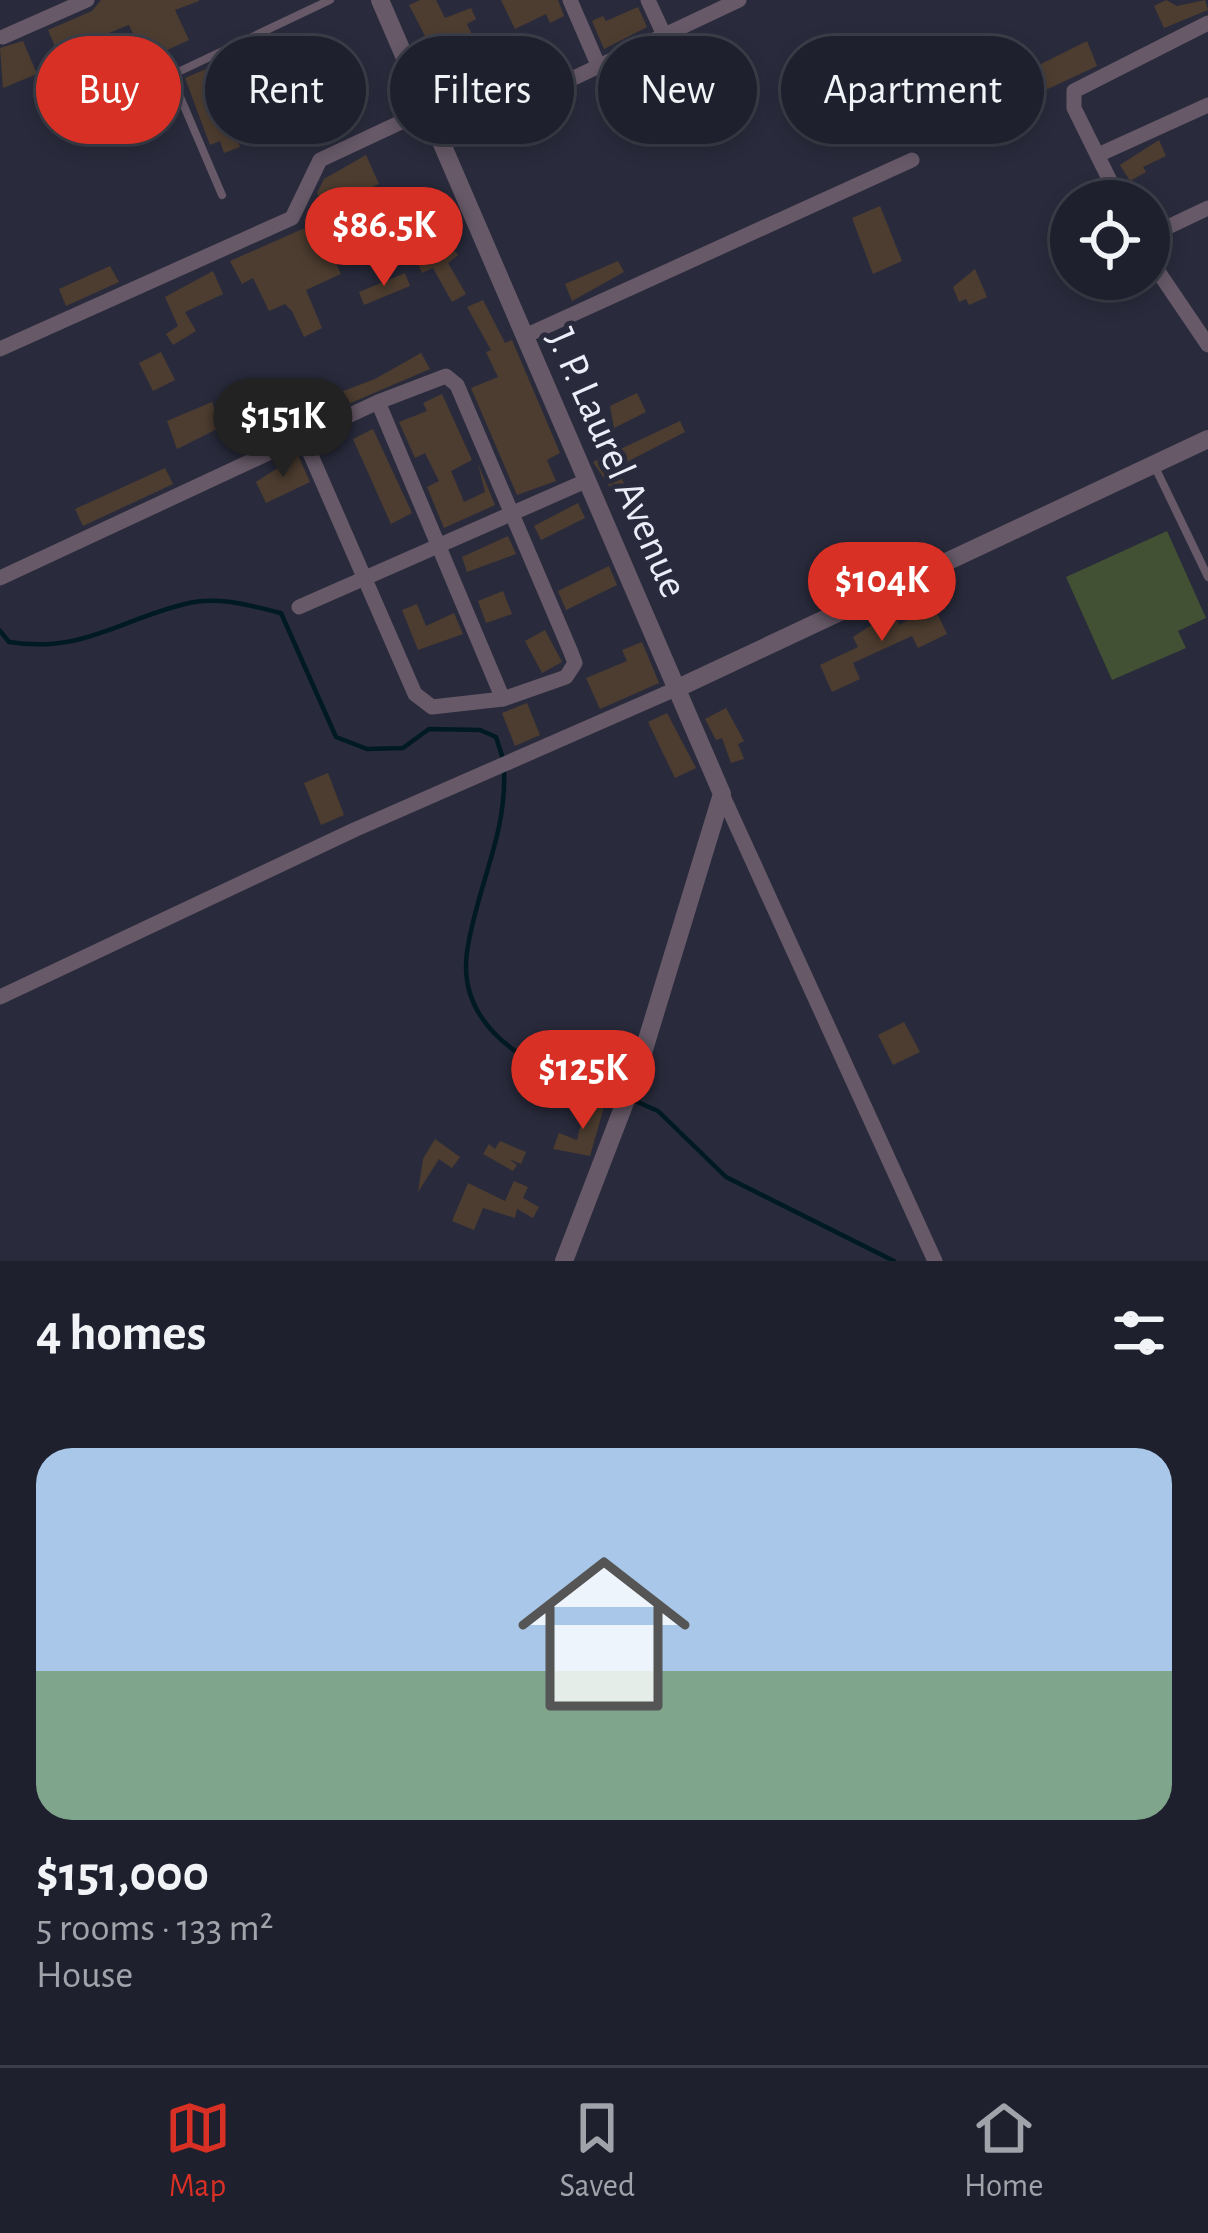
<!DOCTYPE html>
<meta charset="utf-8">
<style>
:root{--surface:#1f202d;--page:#2c2d39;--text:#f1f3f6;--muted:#a1a3aa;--line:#3c3e49;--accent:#d93025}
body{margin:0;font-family:"Alegreya Sans",sans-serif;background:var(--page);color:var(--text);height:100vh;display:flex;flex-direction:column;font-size:45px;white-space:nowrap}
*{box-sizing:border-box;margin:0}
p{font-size:39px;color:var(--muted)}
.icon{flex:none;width:66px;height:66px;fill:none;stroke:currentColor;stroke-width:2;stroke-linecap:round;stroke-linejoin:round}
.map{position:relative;height:1261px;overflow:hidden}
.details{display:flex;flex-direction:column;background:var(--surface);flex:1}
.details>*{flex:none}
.top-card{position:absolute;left:36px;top:36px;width:1137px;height:108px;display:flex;gap:24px}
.tools{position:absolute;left:1050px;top:180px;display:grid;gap:24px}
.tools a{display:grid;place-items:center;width:120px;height:120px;border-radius:50%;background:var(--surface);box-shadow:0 6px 18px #0003,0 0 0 3px var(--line);font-size:60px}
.price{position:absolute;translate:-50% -102px;padding:0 27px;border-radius:42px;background:var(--accent);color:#fff;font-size:39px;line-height:78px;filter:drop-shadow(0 3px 6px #0008)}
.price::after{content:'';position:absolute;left:50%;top:72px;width:36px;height:27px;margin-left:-18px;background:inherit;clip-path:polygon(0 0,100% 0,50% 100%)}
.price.active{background:#222;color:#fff}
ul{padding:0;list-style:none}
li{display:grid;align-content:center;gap:24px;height:636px;padding:0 36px}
li span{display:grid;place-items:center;height:372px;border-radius:36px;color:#555}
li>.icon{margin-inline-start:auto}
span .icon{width:216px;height:216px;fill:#fffc;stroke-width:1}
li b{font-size:51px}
h2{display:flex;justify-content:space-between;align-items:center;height:144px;padding:0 36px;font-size:51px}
.chip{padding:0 42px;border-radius:54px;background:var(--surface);box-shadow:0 6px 18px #0003,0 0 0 3px var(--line);font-size:42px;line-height:108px}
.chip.active{background:var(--accent);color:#fff}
.tab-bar{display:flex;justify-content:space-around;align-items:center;height:168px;border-top:3px solid var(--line);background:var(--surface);font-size:33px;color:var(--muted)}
.tab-bar a{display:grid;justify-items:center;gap:6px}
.tab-bar .active{color:var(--accent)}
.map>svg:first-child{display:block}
.green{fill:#425033}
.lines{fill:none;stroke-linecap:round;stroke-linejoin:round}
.stream{stroke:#001a23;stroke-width:4.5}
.building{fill:#4d3d30}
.service{stroke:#675968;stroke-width:8}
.minor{stroke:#675968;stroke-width:15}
.tertiary{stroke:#675968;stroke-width:18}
.labels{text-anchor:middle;stroke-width:10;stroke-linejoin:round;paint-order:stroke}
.street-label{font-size:42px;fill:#ebedf9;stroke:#292b3c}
</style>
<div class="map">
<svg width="1208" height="1261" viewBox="0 0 1208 1261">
<rect width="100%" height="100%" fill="#292b3c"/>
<!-- green -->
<polygon class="green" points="1167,531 1206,618 1178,631 1186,648 1112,680 1066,577"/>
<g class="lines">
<!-- stream -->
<g class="stream">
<path d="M0,631L9,642C84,654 122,618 189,603C219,596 252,606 281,613L336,737L367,749L403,748L429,729L480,730L496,737L503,759"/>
<path d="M504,770C507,836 476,888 467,952C455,1039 554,1080 622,1096"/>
<polyline points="633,1100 658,1111 726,1177 894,1261"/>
</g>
</g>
<!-- building -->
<g class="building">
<polygon points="101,0 199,0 199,1 175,10 189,40 165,51 169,62 150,71 129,25 58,53 48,30 92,11"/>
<polygon points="420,0 436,0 445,18 471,8 476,19 467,24 482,57 475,60 485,81 515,65 523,79 516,83 519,90 488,105 483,95 461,106 465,116 448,124 434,88 458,75 443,43 427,51 421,38 425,36 409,5"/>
<polygon points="501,0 558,0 564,16 550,23 546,14 515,29"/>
<polygon points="1166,0 1177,6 1205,0 1208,10 1164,28 1154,6"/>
<polygon points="638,7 647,27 604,49 592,21 603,16 606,21"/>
<polygon points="23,41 37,74 3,88 0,48"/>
<polygon points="1087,41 1097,66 1035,95 1023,73"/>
<polygon points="275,56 283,77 235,100 247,130 236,135 240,147 224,153 220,141 210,145 185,78 220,63 223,70 253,57 256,64"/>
<polygon points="1159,140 1166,156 1143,167 1146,172 1130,181 1120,165"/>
<polygon points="366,155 379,184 324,208 317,193 324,179"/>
<polygon points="442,196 462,225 447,233 439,215 402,232 395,216"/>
<polygon points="880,206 902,261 873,274 852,218"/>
<polygon points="314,216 341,274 306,290 322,328 304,337 292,311 285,304 269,311 253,278 242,284 230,261 307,227 304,220"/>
<polygon points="450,245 458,255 448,263 466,294 452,302 433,268 422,273 415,257 428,251 432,259"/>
<polygon points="618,261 624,272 572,301 565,284"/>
<polygon points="110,266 119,282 66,306 59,289"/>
<polygon points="975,269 987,297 969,305 966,299 959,302 953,287"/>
<polygon points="213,271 223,294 185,312 196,331 173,345 166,334 178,326 165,297"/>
<polygon points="405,273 410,286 364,305 359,292"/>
<polygon points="483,300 505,343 512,340 560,453 547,460 556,481 517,495 471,388 498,377 486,352 491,350 467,307"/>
<polygon points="161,352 175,380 153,391 139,363"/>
<polygon points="421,353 430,369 318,417 312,403 375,379"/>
<polygon points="637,393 646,412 614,428 610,406"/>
<polygon points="442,394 472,460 451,471 464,502 485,492 478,464 495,505 444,528 427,487 439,481 425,453 415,458 399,422 427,411 423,403"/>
<polygon points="212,402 221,427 177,449 167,421"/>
<polygon points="680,421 685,432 617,467 626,488 614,493 593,462"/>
<polygon points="373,429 412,513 391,524 353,439"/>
<polygon points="298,455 310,482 266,503 256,482"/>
<polygon points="165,468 173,484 83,526 75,509"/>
<polygon points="578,503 585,518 541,540 534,526"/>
<polygon points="508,536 516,554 467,572 462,557"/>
<polygon points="609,566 617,585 566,610 558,591"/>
<polygon points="503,591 512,614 486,623 478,601"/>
<polygon points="417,604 426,626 454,613 463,634 418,650 402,610"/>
<polygon points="934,607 947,634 918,648 912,636 853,663 860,679 832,692 820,665 858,647 853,637 876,622 894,614 899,625"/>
<polygon points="545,630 562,662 542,673 525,641"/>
<polygon points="642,642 659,683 600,709 586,678 627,661 622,650"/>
<polygon points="527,703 540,735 515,746 502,713"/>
<polygon points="726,708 744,741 738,744 744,759 731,763 722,738 716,740 705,719"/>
<polygon points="667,713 696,768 675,778 648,722"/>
<polygon points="328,773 344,815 321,825 304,783"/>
<polygon points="904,1022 920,1052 893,1065 878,1035"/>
<polygon points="587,1098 604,1107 590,1156 553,1149 559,1133 577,1140"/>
<polygon points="435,1139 460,1157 452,1168 439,1159 418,1192 423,1159"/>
<polygon points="500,1141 526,1152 521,1164 509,1159 517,1165 513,1171 483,1154 489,1144 495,1149"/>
<polygon points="514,1181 528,1187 523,1198 539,1207 533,1218 517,1209 515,1218 483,1208 474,1230 452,1221 468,1183 505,1201"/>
</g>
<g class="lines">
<!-- service -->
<g class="service">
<polyline points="222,195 178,92 176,73 330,0"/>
<polyline points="1154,465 1208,577"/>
</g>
<!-- minor -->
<g class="minor">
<polyline points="570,0 599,67"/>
<polyline points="648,0 665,37"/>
<polyline points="3,37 87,0"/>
<polyline points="440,141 739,0"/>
<polyline points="1098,155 1208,105"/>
<polyline points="1120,201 1074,108 1074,91 1208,23"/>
<polyline points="1149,236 1208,208"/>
<polyline points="1149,258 1208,345"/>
<polyline points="525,336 912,160"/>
<polyline points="0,349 292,218 320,160 427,110"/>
<polyline points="303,437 415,694 432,707 503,699"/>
<polyline points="0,578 378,402 446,376 457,385 570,650 575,663 566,677 503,699 378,402"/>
<polyline points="299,607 588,480"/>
<polyline points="722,794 935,1261"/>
<polyline points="0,997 354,830 678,688"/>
</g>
<!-- tertiary -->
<g class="tertiary">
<polyline points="380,0 722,794 639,1066 564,1261"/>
<polyline points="678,688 1208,439"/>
</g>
</g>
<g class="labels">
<!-- street labels -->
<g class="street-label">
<text transform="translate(619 462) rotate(66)" y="15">J. P. Laurel Avenue</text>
</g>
</g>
</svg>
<div class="tools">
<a><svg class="icon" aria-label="locate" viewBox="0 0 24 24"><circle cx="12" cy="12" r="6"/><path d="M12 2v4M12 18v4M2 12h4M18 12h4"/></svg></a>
</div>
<b class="price" style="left:384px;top:289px">$86.5K</b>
<b class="price active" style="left:283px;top:480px">$151K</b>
<b class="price" style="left:882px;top:644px">$104K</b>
<b class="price" style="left:583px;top:1132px">$125K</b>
<div class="top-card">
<a class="chip active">Buy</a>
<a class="chip">Rent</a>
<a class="chip">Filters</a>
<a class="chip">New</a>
<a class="chip">Apartment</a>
</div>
</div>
<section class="details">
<h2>4 homes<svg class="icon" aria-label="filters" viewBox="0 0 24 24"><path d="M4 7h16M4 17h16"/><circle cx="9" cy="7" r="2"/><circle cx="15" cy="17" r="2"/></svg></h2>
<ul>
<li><span style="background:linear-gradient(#a9c7e8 60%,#7fa58c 0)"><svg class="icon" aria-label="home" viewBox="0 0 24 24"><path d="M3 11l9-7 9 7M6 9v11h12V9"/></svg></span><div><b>$151,000</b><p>5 rooms · 133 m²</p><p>House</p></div></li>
</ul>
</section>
<nav class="tab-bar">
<a class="active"><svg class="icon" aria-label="map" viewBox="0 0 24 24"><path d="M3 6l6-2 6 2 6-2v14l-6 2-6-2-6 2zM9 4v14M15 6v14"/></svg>Map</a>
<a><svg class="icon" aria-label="saved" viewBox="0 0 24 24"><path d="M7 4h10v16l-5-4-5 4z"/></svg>Saved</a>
<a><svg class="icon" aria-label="home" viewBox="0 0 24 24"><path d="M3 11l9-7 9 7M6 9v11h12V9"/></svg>Home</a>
</nav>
